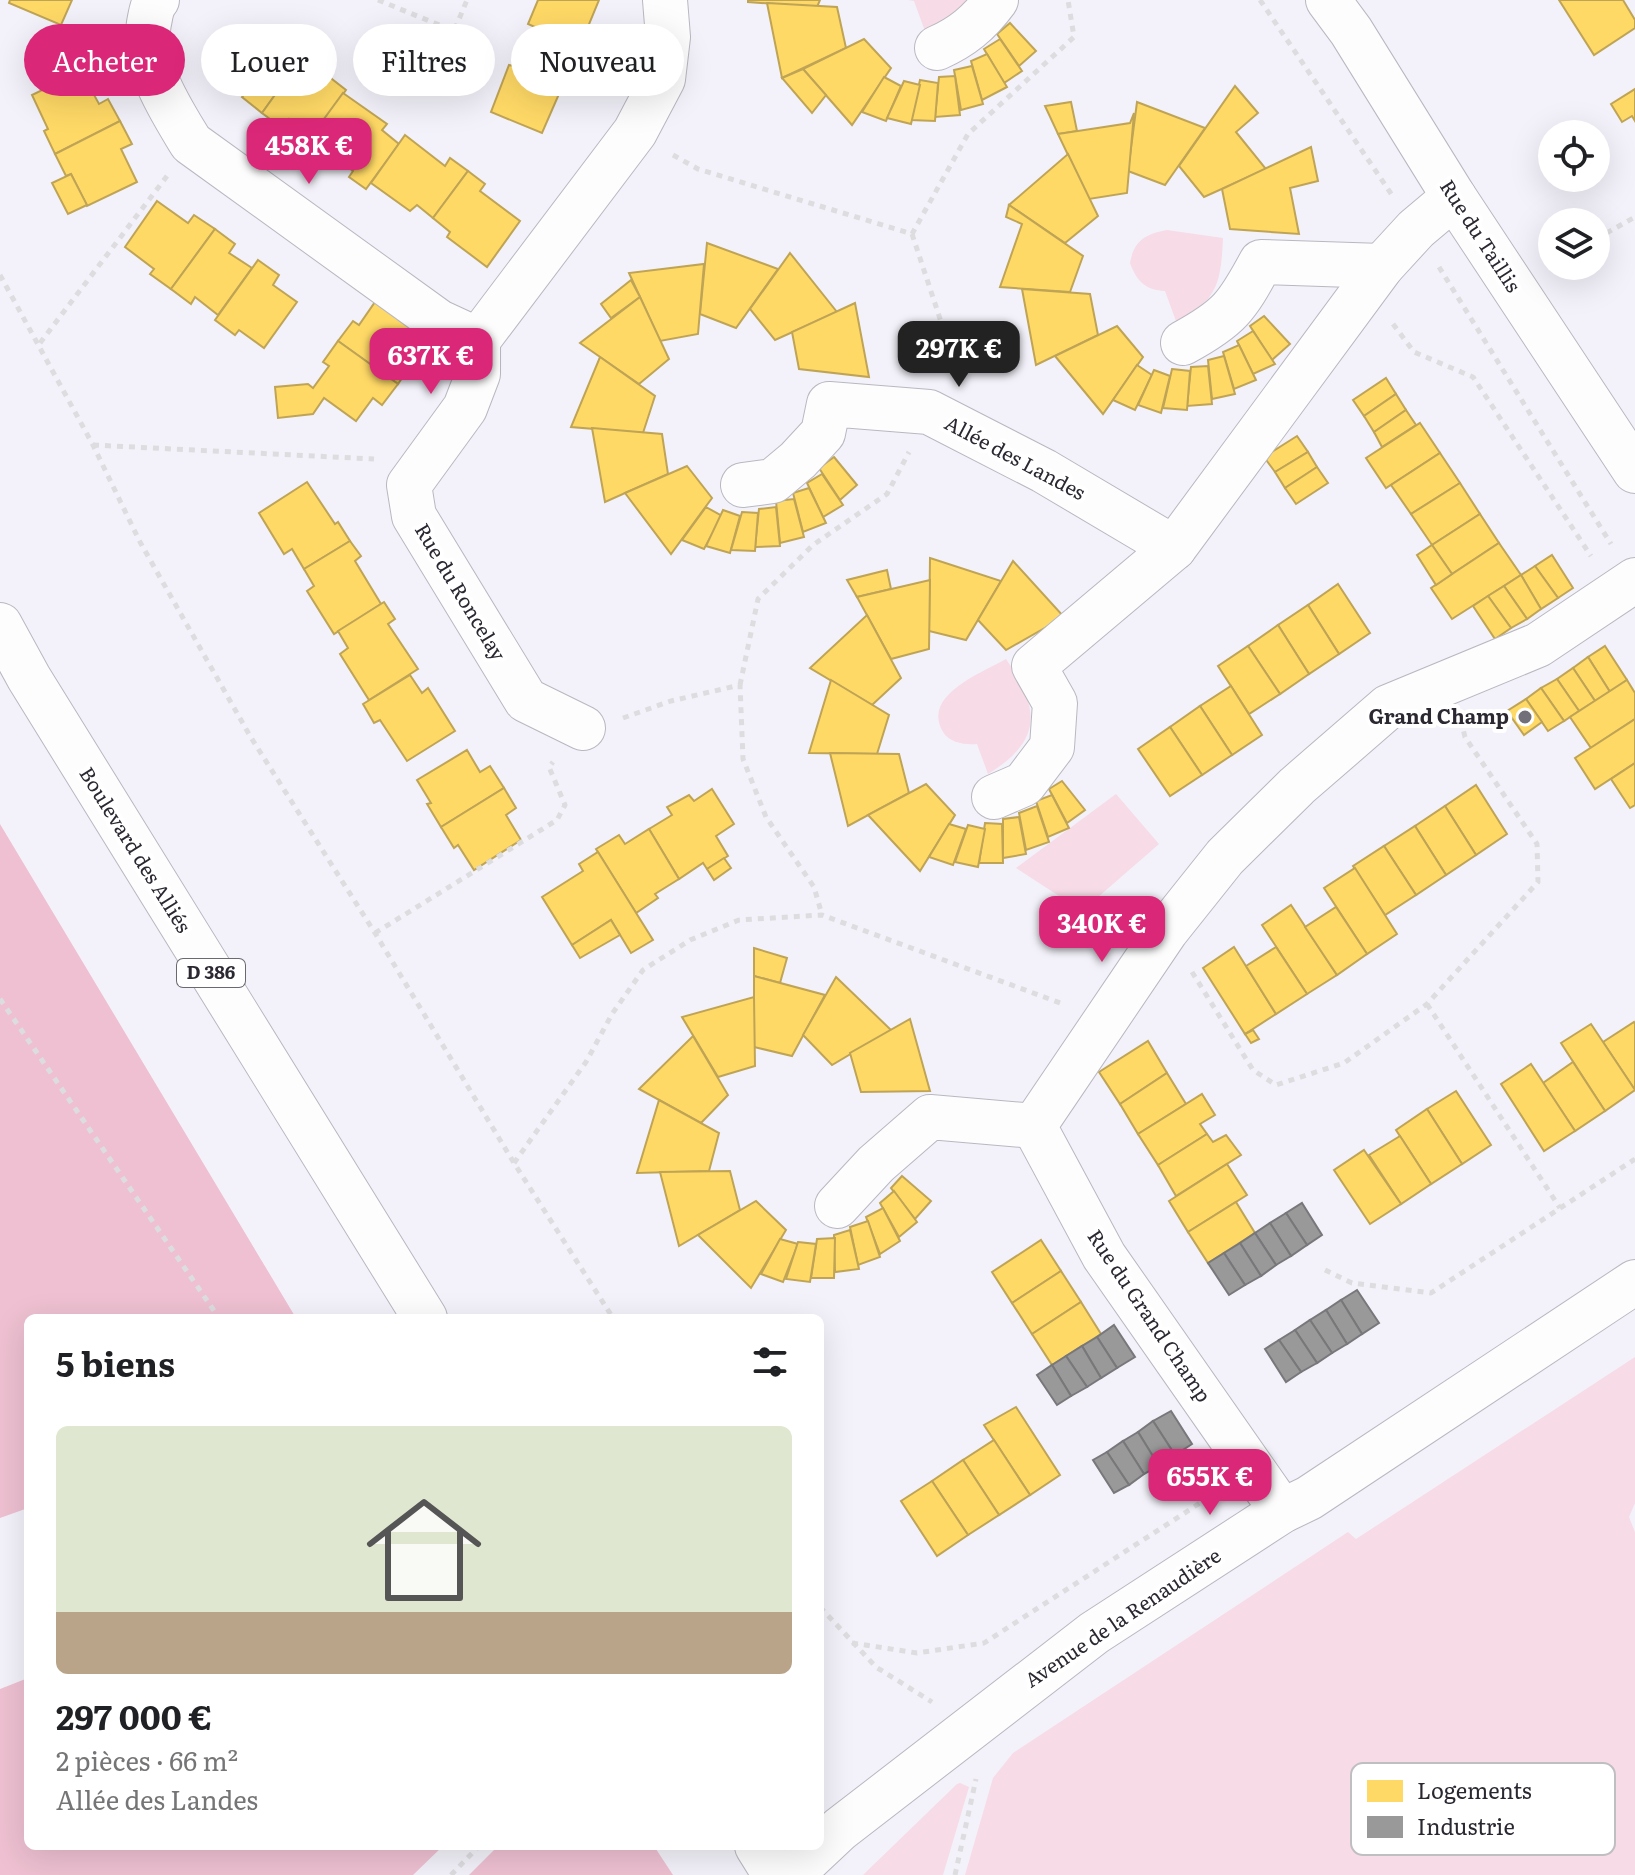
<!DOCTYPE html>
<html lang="fr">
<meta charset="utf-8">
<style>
:root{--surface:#fff;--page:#f2f2f2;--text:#202124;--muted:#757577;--line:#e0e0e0;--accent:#db2777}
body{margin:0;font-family:Literata,serif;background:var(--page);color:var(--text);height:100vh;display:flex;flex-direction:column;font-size:30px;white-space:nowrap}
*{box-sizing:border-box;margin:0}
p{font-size:26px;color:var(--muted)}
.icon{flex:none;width:44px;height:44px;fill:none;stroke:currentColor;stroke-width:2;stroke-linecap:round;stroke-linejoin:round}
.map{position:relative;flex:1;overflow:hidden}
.details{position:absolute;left:24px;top:1314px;width:800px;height:536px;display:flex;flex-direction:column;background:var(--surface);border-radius:12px;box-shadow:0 8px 32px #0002}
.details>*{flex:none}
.banner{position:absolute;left:24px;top:24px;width:800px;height:72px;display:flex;gap:16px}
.controls{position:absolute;left:1538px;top:120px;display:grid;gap:16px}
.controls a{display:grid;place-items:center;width:72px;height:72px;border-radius:50%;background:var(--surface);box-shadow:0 8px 32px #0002;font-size:40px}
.price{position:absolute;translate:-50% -68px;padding:0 18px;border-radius:16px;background:var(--accent);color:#fff;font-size:26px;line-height:52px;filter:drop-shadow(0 2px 4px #0008)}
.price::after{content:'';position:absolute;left:50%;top:48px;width:24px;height:18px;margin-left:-12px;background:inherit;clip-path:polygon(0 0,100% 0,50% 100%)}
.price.on{background:#222;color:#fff}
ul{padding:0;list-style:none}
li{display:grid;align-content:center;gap:16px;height:424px;padding:0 32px}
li+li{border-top:2px solid var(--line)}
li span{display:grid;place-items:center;height:248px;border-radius:12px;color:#555}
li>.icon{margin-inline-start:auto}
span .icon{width:144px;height:144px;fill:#fffc;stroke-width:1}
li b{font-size:34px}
h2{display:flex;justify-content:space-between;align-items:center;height:96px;padding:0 32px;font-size:34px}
.pill{padding:0 28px;border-radius:36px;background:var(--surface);box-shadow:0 8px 32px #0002;font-size:28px;line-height:72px}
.pill.on{background:var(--accent);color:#fff}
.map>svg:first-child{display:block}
.green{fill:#f7dbe6}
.forest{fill:#eec0d1}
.homes{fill:#ffd966;stroke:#bfa456;stroke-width:2}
.industry{fill:#999;stroke:#78777a;stroke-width:2}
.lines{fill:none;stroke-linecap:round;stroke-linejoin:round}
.minor-casing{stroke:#b9b8c0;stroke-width:46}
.major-casing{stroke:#b9b8c0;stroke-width:46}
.path{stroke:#dddddf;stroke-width:5;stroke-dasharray:6 6;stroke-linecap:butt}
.minor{stroke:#fdfdfe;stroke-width:44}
.major{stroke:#fdfdfe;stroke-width:44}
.poi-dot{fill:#716f77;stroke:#fff;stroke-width:3}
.labels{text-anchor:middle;stroke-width:8;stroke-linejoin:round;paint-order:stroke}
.shield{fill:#fff;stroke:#6b686f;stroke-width:2}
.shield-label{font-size:18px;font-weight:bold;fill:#2b2831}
.street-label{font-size:20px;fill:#2b2831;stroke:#fff}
.poi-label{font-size:20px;font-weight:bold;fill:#2b2831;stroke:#fff;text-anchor:end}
.key{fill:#fff;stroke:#bfbec1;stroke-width:2}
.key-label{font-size:22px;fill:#2b2831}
</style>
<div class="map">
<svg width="1635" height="1875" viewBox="0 0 1635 1875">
<rect width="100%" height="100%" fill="#f3f2fa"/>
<!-- green -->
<g class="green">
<polygon points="908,0 971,0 972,4 925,31 914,1"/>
<path d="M1167,230L1223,238C1221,281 1218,302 1176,321L1165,291C1146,290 1137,282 1130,263C1134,241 1145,234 1167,230Z"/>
<path d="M1006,659C1040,709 1043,740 988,774L977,744C965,745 950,743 943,732C921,695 982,673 1006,659Z"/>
<polygon points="1116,794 1159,844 1082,911 1016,868"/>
<polygon points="1635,1357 1635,1503 1629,1517 1635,1532 1635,1875 965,1875 993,1778 1013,1753 1348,1532 1356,1539"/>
<polygon points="960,1783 969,1787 943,1875 863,1875 957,1784"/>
</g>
<!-- forest -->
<g class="forest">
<polygon points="0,824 296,1318 28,1318 28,1508 0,1518"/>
<polygon points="28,1678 28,1846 443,1846 413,1875 0,1875 0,1689"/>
<polygon points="498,1846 654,1846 673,1875 469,1875"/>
</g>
<!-- homes -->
<g class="homes">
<polygon points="10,0 72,0 61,25 9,3"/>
<polygon points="538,0 599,0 580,46 587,50 579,69 526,48 535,27 528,24"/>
<polygon points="748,0 820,0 817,7 748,2"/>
<polygon points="1559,0 1623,0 1635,20 1635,28 1594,55"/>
<polygon points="767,3 837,7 846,48 782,78"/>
<polygon points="1010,23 1036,51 1019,66 997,34"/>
<polygon points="258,26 282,43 286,37 305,53 262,113 242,97 248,90 225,73"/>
<polygon points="864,39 891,68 852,125 803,69"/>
<polygon points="1000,39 1022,71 1004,83 984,49"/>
<polygon points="526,48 579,69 569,91 562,87 542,133 491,112 509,65 517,67"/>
<polygon points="305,53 326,68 323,72 346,90 312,137 289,119 282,128 262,113"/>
<polygon points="987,54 1007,87 982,100 971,61"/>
<polygon points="972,66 983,104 961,110 954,70"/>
<polygon points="803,69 826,95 812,113 782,78"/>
<polygon points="81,71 99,104 108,99 120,121 55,154 44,131 48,129 32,95"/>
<polygon points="955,76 960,115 935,117 939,77"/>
<polygon points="884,77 901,86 886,121 862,112"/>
<polygon points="920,80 938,83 935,121 911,120"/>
<polygon points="904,81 920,85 911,124 887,118"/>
<polygon points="1235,86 1258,113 1236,132 1266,169 1204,197 1179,166"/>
<polygon points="1635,89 1635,121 1632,116 1622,122 1611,104"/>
<polygon points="343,93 387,124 382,130 399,144 366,189 349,177 353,171 310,138"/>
<polygon points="1071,102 1077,131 1058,134 1045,106"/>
<polygon points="1137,102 1205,128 1165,185 1128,171"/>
<polygon points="1134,113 1127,193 1089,199 1058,134 1130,123"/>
<polygon points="120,121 132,144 121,149 137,182 87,206 71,174 66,176 55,154"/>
<polygon points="405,135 445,166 450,158 468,171 433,218 417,205 410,211 371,183"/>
<polygon points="1311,147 1318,181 1290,188 1299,234 1230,229 1222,189"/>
<polygon points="1068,154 1098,216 1065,243 1009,205"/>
<polygon points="468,171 485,184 480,191 520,221 487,267 447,237 450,232 433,218"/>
<polygon points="71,174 87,205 68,214 52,183"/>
<polygon points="157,201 188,223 194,215 215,229 171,289 150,274 154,269 125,247"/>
<polygon points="1009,205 1083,256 1070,292 1000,287 1022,224 1006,217"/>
<polygon points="215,229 235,244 229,253 252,268 218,315 195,297 191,304 171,289"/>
<polygon points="707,243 778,269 736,328 700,314"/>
<polygon points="790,253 837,312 775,340 750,309"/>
<polygon points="258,260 279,275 273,285 297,302 264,348 239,330 235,335 215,320"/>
<polygon points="704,264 698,334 660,341 629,273"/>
<polygon points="631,280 640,297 611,318 601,304"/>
<polygon points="1022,289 1090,294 1098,335 1036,365"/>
<polygon points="640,297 669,359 639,384 580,343"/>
<polygon points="375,302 417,333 402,357 412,363 398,384 338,341 353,321 359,325"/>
<polygon points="855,303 869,377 799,369 792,332"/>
<polygon points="1264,316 1290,344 1272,360 1250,326"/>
<polygon points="1117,326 1143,357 1103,414 1055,356"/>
<polygon points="1253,331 1275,364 1253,374 1237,341"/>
<polygon points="338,341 398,384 382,405 373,398 356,421 324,398 313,414 278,418 275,387 308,384 313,388 329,366 323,362"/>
<polygon points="1239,345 1256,380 1234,389 1223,352"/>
<polygon points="1224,356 1235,394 1212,399 1208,360"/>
<polygon points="600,357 655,396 643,433 571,427"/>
<polygon points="1137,365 1152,375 1135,410 1113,400"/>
<polygon points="1208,366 1212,404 1187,406 1191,367"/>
<polygon points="1172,369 1190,371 1187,410 1163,408"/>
<polygon points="1154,370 1170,376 1161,413 1138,405"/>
<polygon points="1386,378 1396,394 1364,416 1353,400"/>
<polygon points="1396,394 1406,410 1374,432 1364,416"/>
<polygon points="1406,410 1416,425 1382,447 1374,432"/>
<polygon points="1420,423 1440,453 1386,488 1366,458"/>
<polygon points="592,428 662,434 668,474 605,502"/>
<polygon points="1297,436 1308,452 1275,472 1264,457"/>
<polygon points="1308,452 1317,467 1285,488 1275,472"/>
<polygon points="1440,453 1460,483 1411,514 1391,485"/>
<polygon points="834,457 857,485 840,500 819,468"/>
<polygon points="687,466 712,498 671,554 625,493"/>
<polygon points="1317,467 1328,483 1296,504 1285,488"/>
<polygon points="822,474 843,505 823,517 807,483"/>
<polygon points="307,482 335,524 338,522 350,541 304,569 292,549 284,554 259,513"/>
<polygon points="1460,483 1480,514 1432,545 1411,514"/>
<polygon points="809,488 826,523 803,532 793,493"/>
<polygon points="794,499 804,537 780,543 776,501"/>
<polygon points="706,507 722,516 704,549 682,540"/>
<polygon points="776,507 780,546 755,547 759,509"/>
<polygon points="723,510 740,516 730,553 706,546"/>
<polygon points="742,512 758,513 755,551 731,550"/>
<polygon points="1480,514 1499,543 1452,574 1432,545"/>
<polygon points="350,541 361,556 355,561 381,604 334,634 307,591 314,586 304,569"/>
<polygon points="1499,543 1521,575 1452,619 1431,588"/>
<polygon points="1432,545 1452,574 1436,585 1417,555"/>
<polygon points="1552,555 1573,588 1558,598 1535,566"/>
<polygon points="930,558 1001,581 966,640 929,631"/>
<polygon points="1013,561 1064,617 1006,650 978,620"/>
<polygon points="1535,566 1558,598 1541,609 1521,575"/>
<polygon points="887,570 891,589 857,597 847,580"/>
<polygon points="1521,575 1541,609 1527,619 1504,586"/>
<polygon points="930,580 929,649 891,659 857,597"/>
<polygon points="1338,584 1370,633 1339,654 1308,605"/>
<polygon points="1504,586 1527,619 1511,628 1488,596"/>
<polygon points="1488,596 1511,628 1495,639 1473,606"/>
<polygon points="384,602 395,619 388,624 418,669 369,700 340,654 348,648 338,631"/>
<polygon points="1308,605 1339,654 1309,674 1278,625"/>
<polygon points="867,615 901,678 872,705 810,668"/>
<polygon points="1278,625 1309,674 1280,694 1248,646"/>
<polygon points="1248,646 1280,694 1249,714 1218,666"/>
<polygon points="1605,646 1627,680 1610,692 1588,657"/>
<polygon points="1588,657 1610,692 1595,701 1573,668"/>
<polygon points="1573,668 1595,701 1579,711 1557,679"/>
<polygon points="410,675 422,693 428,688 455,731 407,761 380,720 374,723 363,704"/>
<polygon points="1557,679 1579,711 1564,721 1541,688"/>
<polygon points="831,680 889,715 877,754 809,753"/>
<polygon points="1627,680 1635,693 1635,719 1591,748 1570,717"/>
<polygon points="1231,686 1262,735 1232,755 1200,706"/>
<polygon points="1541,688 1564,721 1548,731 1526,699"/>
<polygon points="1526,699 1542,722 1524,735 1507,711"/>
<polygon points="1200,706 1232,755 1202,775 1170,727"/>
<polygon points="1635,719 1635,763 1595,789 1575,758"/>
<polygon points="1170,727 1202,775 1170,796 1138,749"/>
<polygon points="467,750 480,772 490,766 504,788 441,827 427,804 431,803 417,780"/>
<polygon points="830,753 899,754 909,793 848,826"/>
<polygon points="1635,763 1635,805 1630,808 1611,779"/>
<polygon points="1062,781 1085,810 1067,823 1049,789"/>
<polygon points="926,784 955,815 920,871 868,815"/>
<polygon points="1476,785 1507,834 1476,855 1445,806"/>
<polygon points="504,788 516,808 506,815 521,840 474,870 458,845 454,848 441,827"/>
<polygon points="712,789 734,824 716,836 728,856 707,869 703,863 679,879 649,829 672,815 667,807 689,795 694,801"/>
<polygon points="1052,795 1069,828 1048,837 1036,801"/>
<polygon points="1037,806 1049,842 1026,850 1019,813"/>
<polygon points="1445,806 1476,855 1446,875 1415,826"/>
<polygon points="1019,817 1026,854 1003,858 1003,819"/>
<polygon points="985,823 1002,824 1003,863 979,863"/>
<polygon points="949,824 966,829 953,865 929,857"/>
<polygon points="968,825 985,829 978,867 955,862"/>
<polygon points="1415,826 1446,875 1416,895 1384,846"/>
<polygon points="649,829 679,879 655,894 658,898 636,913 596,849 619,835 625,844"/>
<polygon points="1384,846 1416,895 1385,915 1353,866"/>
<polygon points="598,852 653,940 631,953 611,920 572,945 542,897 583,871 579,864"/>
<polygon points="724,858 731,868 714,880 707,869"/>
<polygon points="1355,868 1397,934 1367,954 1324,888"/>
<polygon points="1291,905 1337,975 1307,994 1262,925"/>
<polygon points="1336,907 1367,954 1337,975 1305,927"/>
<polygon points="611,920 620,935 580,958 572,945"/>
<polygon points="1234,947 1276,1014 1245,1034 1203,968"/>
<polygon points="1276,947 1307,994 1276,1014 1246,966"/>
<polygon points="754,948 787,958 780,983 754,976"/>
<polygon points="754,976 825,995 792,1056 754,1047"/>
<polygon points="836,977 891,1030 832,1065 803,1035"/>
<polygon points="754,997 755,1066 718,1077 682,1017"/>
<polygon points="910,1019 930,1091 861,1092 850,1053"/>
<polygon points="1634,1022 1635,1024 1635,1090 1603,1042"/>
<polygon points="1591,1024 1635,1090 1605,1111 1561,1043"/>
<polygon points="1253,1030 1259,1039 1251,1043 1245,1034"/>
<polygon points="693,1036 728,1095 701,1123 639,1089"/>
<polygon points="1148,1041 1167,1073 1120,1104 1099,1072"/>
<polygon points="1573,1062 1605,1111 1575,1131 1543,1083"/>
<polygon points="1531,1064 1575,1131 1544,1151 1501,1084"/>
<polygon points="1167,1073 1186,1104 1138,1134 1120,1104"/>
<polygon points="1456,1091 1491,1145 1462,1164 1427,1109"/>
<polygon points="1202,1094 1215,1115 1200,1124 1207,1134 1158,1165 1138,1134"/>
<polygon points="659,1100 719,1133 709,1171 637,1173"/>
<polygon points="1427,1109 1462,1164 1431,1184 1396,1130"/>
<polygon points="1207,1134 1213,1142 1226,1135 1241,1155 1176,1196 1158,1165"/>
<polygon points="1400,1136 1431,1184 1401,1204 1369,1155"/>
<polygon points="1364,1150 1401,1204 1370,1224 1334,1170"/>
<polygon points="1227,1164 1247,1195 1188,1232 1169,1201"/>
<polygon points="730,1171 740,1210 679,1246 660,1172"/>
<polygon points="902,1176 931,1201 915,1219 891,1188"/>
<polygon points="894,1191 917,1222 899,1237 880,1203"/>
<polygon points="756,1201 786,1230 751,1288 698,1235"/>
<polygon points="1236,1202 1255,1233 1208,1263 1188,1232"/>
<polygon points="883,1208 900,1241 880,1254 866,1217"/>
<polygon points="868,1221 880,1257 858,1265 850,1227"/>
<polygon points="850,1230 859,1269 835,1272 834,1235"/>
<polygon points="835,1238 834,1278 811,1278 817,1239"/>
<polygon points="780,1239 798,1244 783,1282 761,1274"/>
<polygon points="1041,1240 1061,1271 1012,1303 992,1272"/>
<polygon points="798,1242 816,1244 810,1282 786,1279"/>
<polygon points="1061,1271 1081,1302 1032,1334 1012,1303"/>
<polygon points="1081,1302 1101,1334 1052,1365 1032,1334"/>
<polygon points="1016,1407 1060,1475 1030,1495 984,1425"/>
<polygon points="994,1440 1030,1495 999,1515 963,1460"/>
<polygon points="963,1460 999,1515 968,1535 932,1481"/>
<polygon points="932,1481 968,1535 937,1556 901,1501"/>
</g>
<!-- industry -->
<g class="industry">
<polygon points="1302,1203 1322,1235 1307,1245 1286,1213"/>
<polygon points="1286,1213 1307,1245 1291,1256 1270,1223"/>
<polygon points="1270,1223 1291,1256 1276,1265 1255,1233"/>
<polygon points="1255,1233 1276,1265 1261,1276 1240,1243"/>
<polygon points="1240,1243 1261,1276 1245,1285 1224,1253"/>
<polygon points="1224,1253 1245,1285 1229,1295 1208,1263"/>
<polygon points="1357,1290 1379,1323 1362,1334 1341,1300"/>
<polygon points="1341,1300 1362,1334 1347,1344 1326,1310"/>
<polygon points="1326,1310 1347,1344 1332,1353 1310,1320"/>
<polygon points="1310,1320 1332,1353 1317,1363 1295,1330"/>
<polygon points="1114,1325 1135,1357 1117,1368 1097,1337"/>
<polygon points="1295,1330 1317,1363 1301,1372 1279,1340"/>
<polygon points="1097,1337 1117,1368 1101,1378 1082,1346"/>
<polygon points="1279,1340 1301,1372 1286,1382 1265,1349"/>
<polygon points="1082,1346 1101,1378 1087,1387 1066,1356"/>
<polygon points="1066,1356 1087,1387 1071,1396 1052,1365"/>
<polygon points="1052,1365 1071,1396 1057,1405 1037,1375"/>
<polygon points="1171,1411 1192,1444 1175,1455 1153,1421"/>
<polygon points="1153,1421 1175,1455 1159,1466 1138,1432"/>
<polygon points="1138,1432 1159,1466 1144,1474 1123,1441"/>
<polygon points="1123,1441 1144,1474 1129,1485 1107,1452"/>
<polygon points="1107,1452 1129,1485 1114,1493 1093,1460"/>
</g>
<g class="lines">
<!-- minor casing -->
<g class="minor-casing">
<g id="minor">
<path d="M157,0C151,7 151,14 149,23C141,65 170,108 191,143L439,322L478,340"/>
<polyline points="1328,0 1351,31 1454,197 1635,471"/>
<path d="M937,48C962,37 979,23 996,0"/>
<path d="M1183,343C1229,318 1237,307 1261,262L1382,266"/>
<polyline points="743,485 773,481 798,460 823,433 829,404 929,412 1044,471 1174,548"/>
<polyline points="583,728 526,700 414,516 409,485 465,408 478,374 478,340 635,132 663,79 668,37 665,0"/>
<polyline points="994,797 1024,784 1052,747 1055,703 1034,666 1174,548 1382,266 1416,229 1454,197"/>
<polyline points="837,1206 876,1164 930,1117 1034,1126"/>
<polyline points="1282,1511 1104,1256 1034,1126 1166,931 1225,857 1297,786 1388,707 1538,645 1635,580"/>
<polyline points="791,1875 840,1829 1094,1633 1282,1511 1309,1498 1635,1282"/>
</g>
</g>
<!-- major casing -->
<g class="major-casing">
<g id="major">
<polyline points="0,625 29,678 425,1318"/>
<polyline points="757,1846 775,1875"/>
</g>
</g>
<!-- path -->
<g class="path">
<polyline points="378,0 454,31 467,0"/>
<polyline points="1260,0 1392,195"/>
<polyline points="673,155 698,169 912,234 968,134 1074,37 1068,0"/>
<polyline points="912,234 955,364 951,373"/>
<polyline points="1596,239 1635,217"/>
<polyline points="1439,267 1611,544"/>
<polyline points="0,275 93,445 140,542 250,736 375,933 514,1163 613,1318"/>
<polyline points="1393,324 1414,352 1473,377 1591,556"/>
<polyline points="40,343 167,176"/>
<polyline points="93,445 374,459"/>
<polyline points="740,685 758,599 813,545 887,494 909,452"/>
<polyline points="623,718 671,701 740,685 743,759 766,817 814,887 822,915"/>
<polyline points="375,933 557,820 565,805 549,767 553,762"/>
<polyline points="1192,972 1253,1070 1276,1085 1344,1063 1427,1004 1538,882 1537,844 1465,737 1462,725"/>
<polyline points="0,999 219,1318"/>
<polyline points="1427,1004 1560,1208"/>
<polyline points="514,1163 586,1062 612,1014 643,970 690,940 739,920 822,915 1063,1004"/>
<polyline points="1325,1270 1352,1283 1431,1293 1635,1159"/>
<polyline points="820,1607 876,1667 932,1702"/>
<polyline points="852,1643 917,1653 984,1643 1217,1492"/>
<polyline points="451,1875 479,1846"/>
<polyline points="955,1875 976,1779"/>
</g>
<!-- minor -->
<use href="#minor" class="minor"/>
<!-- major -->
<use href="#major" class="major"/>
</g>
<!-- markers -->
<circle class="poi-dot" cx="1525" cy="717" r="8"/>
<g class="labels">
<!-- shield labels -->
<rect class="shield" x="177" y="959" width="68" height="28" rx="6"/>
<g class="shield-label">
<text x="211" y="979">D 386</text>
</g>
<!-- street labels -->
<g class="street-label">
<text transform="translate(1480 236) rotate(57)" y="7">Rue du Taillis</text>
<text transform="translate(1015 458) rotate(28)" y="7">Allée des Landes</text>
<text transform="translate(460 592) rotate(59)" y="7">Rue du Roncelay</text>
<text transform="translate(135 850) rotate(58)" y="7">Boulevard des Alliés</text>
<text transform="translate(1149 1316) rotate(56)" y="7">Rue du Grand Champ</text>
<text transform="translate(1123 1618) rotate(-34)" y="7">Avenue de la Renaudière</text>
</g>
<!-- poi labels -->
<g class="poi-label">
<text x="1509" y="724">Grand Champ</text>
</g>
</g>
<!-- legend -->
<rect x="1351" y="1763" width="264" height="92" rx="12" class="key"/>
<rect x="1367" y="1780" width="36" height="22" fill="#ffd966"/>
<rect x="1367" y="1816" width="36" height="22" fill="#999"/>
<g class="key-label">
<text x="1417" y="1799">Logements</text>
<text x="1417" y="1835">Industrie</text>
</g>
</svg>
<div class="controls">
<a><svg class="icon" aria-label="locate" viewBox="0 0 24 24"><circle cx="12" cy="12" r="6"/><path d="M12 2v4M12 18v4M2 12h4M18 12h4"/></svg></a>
<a><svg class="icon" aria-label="layers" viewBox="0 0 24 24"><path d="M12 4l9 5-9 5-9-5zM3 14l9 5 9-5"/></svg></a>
</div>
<b class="price" style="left:309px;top:186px">458K €</b>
<b class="price on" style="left:959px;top:389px">297K €</b>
<b class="price" style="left:431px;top:396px">637K €</b>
<b class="price" style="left:1102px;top:964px">340K €</b>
<b class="price" style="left:1210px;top:1517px">655K €</b>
<div class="banner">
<a class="pill on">Acheter</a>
<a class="pill">Louer</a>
<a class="pill">Filtres</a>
<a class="pill">Nouveau</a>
</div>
<section class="details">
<h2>5 biens<svg class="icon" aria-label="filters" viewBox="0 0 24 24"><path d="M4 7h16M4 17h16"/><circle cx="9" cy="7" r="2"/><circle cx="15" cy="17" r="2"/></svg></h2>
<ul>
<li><span style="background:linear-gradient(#dfe7d0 75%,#b9a48a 0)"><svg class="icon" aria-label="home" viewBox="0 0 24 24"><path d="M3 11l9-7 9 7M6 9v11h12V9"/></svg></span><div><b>297 000 €</b><p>2 pièces · 66 m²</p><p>Allée des Landes</p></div></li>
</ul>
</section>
</div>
